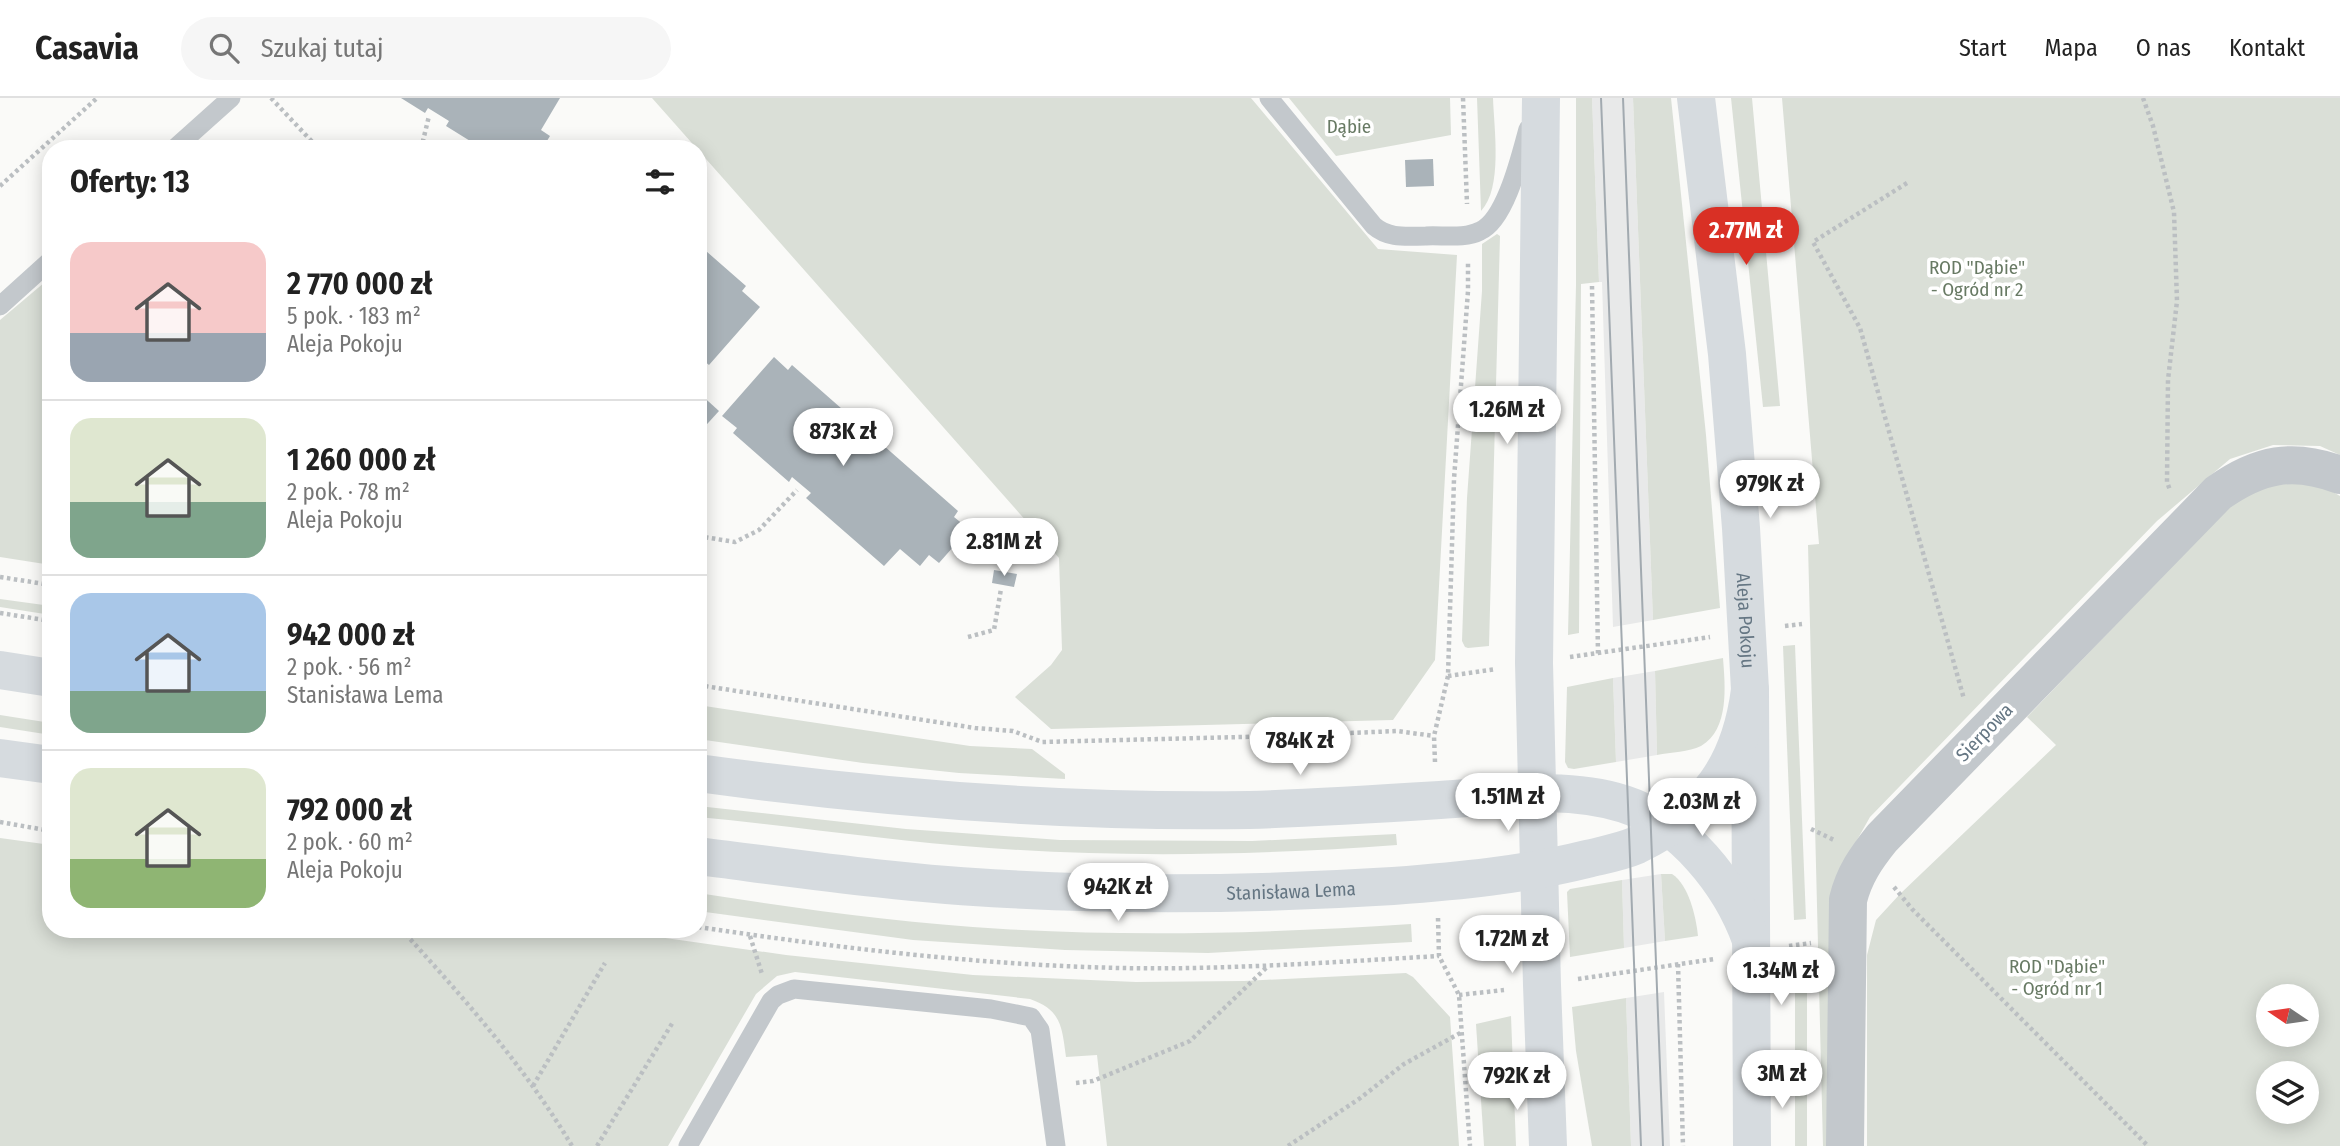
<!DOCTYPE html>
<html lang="pl">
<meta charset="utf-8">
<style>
:root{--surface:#fff;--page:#f6f6f6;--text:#222;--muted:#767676;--line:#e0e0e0;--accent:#d93025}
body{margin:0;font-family:"Fira Sans Condensed",sans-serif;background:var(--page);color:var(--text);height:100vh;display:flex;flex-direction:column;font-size:26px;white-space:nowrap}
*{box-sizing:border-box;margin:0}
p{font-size:23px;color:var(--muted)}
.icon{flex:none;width:38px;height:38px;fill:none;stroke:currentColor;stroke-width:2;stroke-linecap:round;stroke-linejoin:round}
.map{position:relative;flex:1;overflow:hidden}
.sheet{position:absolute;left:42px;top:42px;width:665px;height:798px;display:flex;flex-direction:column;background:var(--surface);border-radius:28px;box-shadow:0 4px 18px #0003}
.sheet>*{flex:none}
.needle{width:46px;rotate:283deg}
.tools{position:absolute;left:2256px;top:886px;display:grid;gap:14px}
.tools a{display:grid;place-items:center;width:63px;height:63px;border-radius:50%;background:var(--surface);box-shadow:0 4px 18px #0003;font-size:35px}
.price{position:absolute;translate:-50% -60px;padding:0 16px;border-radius:24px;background:#fff;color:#222;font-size:23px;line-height:46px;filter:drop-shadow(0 2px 4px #0008)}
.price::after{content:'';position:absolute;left:50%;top:42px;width:21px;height:16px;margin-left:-10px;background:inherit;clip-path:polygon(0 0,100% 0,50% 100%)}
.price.selected{background:var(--accent);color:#fff}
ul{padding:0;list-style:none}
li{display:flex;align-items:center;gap:21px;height:175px;padding:0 28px}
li+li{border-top:2px solid var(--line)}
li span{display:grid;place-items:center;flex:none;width:196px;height:140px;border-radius:21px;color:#555}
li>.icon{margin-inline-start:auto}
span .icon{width:84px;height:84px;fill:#fffc;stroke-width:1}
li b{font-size:30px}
h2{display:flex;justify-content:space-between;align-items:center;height:84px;padding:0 28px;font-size:30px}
header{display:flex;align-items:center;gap:42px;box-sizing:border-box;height:98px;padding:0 35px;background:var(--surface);border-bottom:2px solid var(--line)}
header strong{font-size:33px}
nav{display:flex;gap:38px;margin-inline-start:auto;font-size:24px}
.search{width:490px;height:63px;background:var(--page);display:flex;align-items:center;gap:18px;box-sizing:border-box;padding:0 24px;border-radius:38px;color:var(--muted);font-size:26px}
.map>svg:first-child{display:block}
.built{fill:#e8e9e9}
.green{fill:#dadfd7;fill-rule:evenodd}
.building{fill:#aab3b9}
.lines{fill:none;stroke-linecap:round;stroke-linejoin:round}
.path{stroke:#bbbfc2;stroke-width:4.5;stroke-dasharray:3.5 3.5;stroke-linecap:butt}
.lane{stroke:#c3c8cc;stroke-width:19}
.street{stroke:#c3c8cc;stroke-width:38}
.secondary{stroke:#d6dbdf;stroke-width:38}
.tram{stroke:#a2aab0;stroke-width:2}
.labels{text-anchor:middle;stroke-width:7;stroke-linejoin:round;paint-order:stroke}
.park-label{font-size:19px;fill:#687a64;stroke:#fff}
.street-label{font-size:19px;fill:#657683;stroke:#fff}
</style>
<header>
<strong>Casavia</strong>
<div class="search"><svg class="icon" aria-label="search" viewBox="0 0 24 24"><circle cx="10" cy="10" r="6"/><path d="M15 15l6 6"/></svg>Szukaj tutaj</div>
<nav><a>Start</a><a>Mapa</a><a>O nas</a><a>Kontakt</a></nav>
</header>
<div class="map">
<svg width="2340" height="1048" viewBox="0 0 2340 1048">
<rect width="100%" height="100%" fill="#fafaf8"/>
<!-- built -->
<g class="built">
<polygon points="1592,0 1633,0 1653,522 1613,529 1602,184 1599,184"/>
<polygon points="1655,573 1657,657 1616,664 1613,580"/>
<polygon points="1661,776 1665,843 1624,850 1622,782"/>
<polygon points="1664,894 1670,1048 1631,1048 1626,900"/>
</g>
<!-- green -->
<g class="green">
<polygon points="652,0 1251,0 1378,151 1457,157 1435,562 1393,622 1051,631 1015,599 1051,567 1062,552 1059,460"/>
<polygon points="1289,0 1450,0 1451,37 1336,58"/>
<path d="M1477,0H1493C1494,31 1503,90 1481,113Z"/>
<polygon points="1576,0 1592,0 1599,184 1581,186 1579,535 1568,537 1576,187"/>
<polygon points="1633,0 1671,0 1706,337 1720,510 1653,522"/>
<polygon points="1731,0 1752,0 1780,308 1763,309"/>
<polygon points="1782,0 2340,0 2340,357 2320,348 2273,347 2230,361 2157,423 1870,719 1848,758 1831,1048 1823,1048 1808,447 1819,446"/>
<polygon points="1497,136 1500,138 1489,548 1468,550 1465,549 1462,543 1467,400 1482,193 1482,146"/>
<polygon points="51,179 51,467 0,459 0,222"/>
<path d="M2291,382L2326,390L2340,398V1048H1867V857L1876,822L1900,796L2056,647L2027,619L2228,410L2258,389ZM2268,898H2306V936H2268ZM2268,975H2306V1013H2268Z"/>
<polygon points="0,501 51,508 51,517 0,509"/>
<polygon points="1795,547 1806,821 1794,822 1783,548"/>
<path d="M1723,560C1725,587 1730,631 1701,648C1689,654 1671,654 1657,657L1655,573Z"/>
<polygon points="1613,580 1616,664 1574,671 1568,670 1565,664 1567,589"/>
<polygon points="698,607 970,648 1032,651 1065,676 1065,681 959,675 863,665 698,641"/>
<polygon points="0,617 51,625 51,637 0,629"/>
<path d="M698,708L906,731L1060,742L1252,743L1396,736L1397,747C1261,757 1124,760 989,750C891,743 795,728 698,719Z"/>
<path d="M0,740L51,747V831H602L786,857L973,877L1136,884L1244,883L1406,875L1413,879L1450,919L1459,1048H1107L1097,957L1066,959C1062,930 1062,912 1030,901L795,874L777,878L756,896L668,1048H0Z"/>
<path d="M1661,776H1672C1689,787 1696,819 1698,838L1665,843Z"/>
<polygon points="1622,782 1624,850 1570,859 1567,794 1570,791"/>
<path d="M698,795C800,811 901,825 1003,831C1139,839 1275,835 1411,826L1412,844L1208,855L1065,852L913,842L698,813Z"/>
<rect x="1795" y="869" width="12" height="179"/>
<polygon points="1626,900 1631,1048 1592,1048 1576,953 1572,909"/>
<polygon points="1511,918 1516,1048 1484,1048 1476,926"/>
</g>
<!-- building -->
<g class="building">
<polygon points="401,0 560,0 541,32 550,38 542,51 483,51 446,28 449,23 428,10 425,15"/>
<polygon points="1433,61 1434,88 1406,89 1405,62"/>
<polygon points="698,146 746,188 742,193 760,209 709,267 698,258"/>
<polygon points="774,259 788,272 792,267 958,413 954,419 969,431 939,465 929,457 920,468 900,451 884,468 806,400 811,395 792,379 789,384 733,335 737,330 722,318"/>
<polygon points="698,294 719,313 698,336"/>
<polygon points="994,472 1017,476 1014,489 992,485"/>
</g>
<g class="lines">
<!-- path -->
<g class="path">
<polyline points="271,0 319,51"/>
<polyline points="1463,0 1467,106"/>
<polyline points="2143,0 2153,28 2174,114 2177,203 2168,282 2167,384 2170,392"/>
<polyline points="421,51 429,18"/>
<polyline points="1907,85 1813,144 1860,230 1964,601"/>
<polyline points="0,88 97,0"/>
<polyline points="1592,188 1598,556"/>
<polyline points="698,438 735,444 759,432 797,392"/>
<polyline points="0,479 51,487"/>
<polyline points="0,515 51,523"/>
<polyline points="1785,528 1802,526"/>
<polyline points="968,539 994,532 1001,491"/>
<polyline points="1570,559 1710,539"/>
<polyline points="1448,578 1496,571"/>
<polyline points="698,587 975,630 1013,633 1042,644 1281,638 1397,633 1434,638"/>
<polyline points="1435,664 1434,638 1448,578 1454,381 1468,193 1468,164"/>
<polyline points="0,724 51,733"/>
<polyline points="1811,731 1836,743"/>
<polyline points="1894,789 1912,811 2148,1048"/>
<polyline points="1438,820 1439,858 1459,897 1470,1048"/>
<path d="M698,829C839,850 979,867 1121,870C1227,872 1333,864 1439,858"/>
<path d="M401,831C463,899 525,969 572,1048"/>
<polyline points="750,838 762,876"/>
<polyline points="1789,848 1811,845"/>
<polyline points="1678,866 1683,1048"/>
<polyline points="1578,881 1715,861"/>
<polyline points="1459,897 1504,892"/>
<polyline points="1076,985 1093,983 1190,943 1267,869"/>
<polyline points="533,988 605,865"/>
<polyline points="597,1048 673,924"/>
<polyline points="1288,1048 1359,1001 1404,966 1462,934"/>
</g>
<!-- lane -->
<g class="lane">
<path d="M1269,0L1374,128C1389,141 1407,138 1426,138C1443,137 1465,141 1480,133C1506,122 1521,56 1528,31"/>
<polyline points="174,51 231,0"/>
<polyline points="0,208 51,162"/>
<polyline points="688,1048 771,903 778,897 794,891 991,911 1031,919 1040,932 1056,1048"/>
</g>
<!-- street -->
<path class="street" d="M1845,1048L1848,802C1854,777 1866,760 1882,740L2218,395C2259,366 2293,359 2340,377"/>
<!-- secondary -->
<g class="secondary">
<polyline points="1541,0 1534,565 1542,887 1548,1048"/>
<path id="s1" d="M1696,0L1727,256L1741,430L1750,592L1752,1048"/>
<polyline points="0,572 51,580"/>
<polyline points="0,660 51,667"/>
<path d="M698,675C881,700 1064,715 1249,712C1312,710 1376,706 1440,702C1501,698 1565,687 1624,706C1683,725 1731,786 1751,842"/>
<path id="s2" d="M698,758C801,771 904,786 1008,791C1137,798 1265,796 1393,788C1459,783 1523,777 1587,761C1603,757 1621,754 1637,747C1707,713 1740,669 1750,592"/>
</g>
<!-- tram -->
<g class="tram">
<polyline points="1601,0 1641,1048"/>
<polyline points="1623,0 1663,1048"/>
</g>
</g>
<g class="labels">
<!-- park labels -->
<g class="park-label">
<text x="1349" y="35">Dąbie</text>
<text x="1977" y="176">ROD "Dąbie"<tspan x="1977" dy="22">- Ogród nr 2</tspan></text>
<text x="2057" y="875">ROD "Dąbie"<tspan x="2057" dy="22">- Ogród nr 1</tspan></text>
</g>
<!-- street labels -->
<g class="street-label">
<text dy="7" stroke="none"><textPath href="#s1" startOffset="525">Aleja Pokoju</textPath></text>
<text transform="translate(1984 634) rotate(-46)" y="7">Sierpowa</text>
<text dy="7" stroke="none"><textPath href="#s2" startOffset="595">Stanisława Lema</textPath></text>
</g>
</g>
</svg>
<div class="tools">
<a><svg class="needle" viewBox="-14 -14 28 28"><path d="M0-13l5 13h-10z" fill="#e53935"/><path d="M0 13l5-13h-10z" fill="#767676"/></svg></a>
<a><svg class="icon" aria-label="layers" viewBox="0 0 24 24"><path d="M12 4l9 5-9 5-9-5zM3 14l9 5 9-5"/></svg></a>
</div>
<b class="price selected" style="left:1746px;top:169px">2.77M zł</b>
<b class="price" style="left:1507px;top:348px">1.26M zł</b>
<b class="price" style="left:843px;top:370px">873K zł</b>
<b class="price" style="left:1770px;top:422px">979K zł</b>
<b class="price" style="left:1004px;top:480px">2.81M zł</b>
<b class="price" style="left:1300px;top:679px">784K zł</b>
<b class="price" style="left:1508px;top:735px">1.51M zł</b>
<b class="price" style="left:1702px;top:740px">2.03M zł</b>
<b class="price" style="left:1118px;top:825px">942K zł</b>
<b class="price" style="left:1512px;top:877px">1.72M zł</b>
<b class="price" style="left:1781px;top:909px">1.34M zł</b>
<b class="price" style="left:1782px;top:1012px">3M zł</b>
<b class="price" style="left:1517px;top:1014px">792K zł</b>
<section class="sheet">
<h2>Oferty: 13<svg class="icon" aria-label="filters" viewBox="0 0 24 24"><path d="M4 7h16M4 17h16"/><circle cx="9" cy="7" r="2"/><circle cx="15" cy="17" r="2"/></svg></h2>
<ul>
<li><span style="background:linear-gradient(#f6c9c9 65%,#9aa5b1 0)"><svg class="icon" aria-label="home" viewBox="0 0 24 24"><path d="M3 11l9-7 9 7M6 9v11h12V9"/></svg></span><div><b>2 770 000 zł</b><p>5 pok. · 183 m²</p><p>Aleja Pokoju</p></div></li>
<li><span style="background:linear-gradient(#dfe7d0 60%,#7fa58c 0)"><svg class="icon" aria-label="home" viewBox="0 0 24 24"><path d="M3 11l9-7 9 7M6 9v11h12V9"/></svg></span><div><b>1 260 000 zł</b><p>2 pok. · 78 m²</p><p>Aleja Pokoju</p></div></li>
<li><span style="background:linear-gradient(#a9c7e8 70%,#7fa58c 0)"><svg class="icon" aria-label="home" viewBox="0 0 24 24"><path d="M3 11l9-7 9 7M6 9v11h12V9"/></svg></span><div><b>942 000 zł</b><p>2 pok. · 56 m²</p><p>Stanisława Lema</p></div></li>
<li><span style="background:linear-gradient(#dfe7d0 65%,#8fb573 0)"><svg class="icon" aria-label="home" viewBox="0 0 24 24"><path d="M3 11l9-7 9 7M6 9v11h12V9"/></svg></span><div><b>792 000 zł</b><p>2 pok. · 60 m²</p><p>Aleja Pokoju</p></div></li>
</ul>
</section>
</div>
